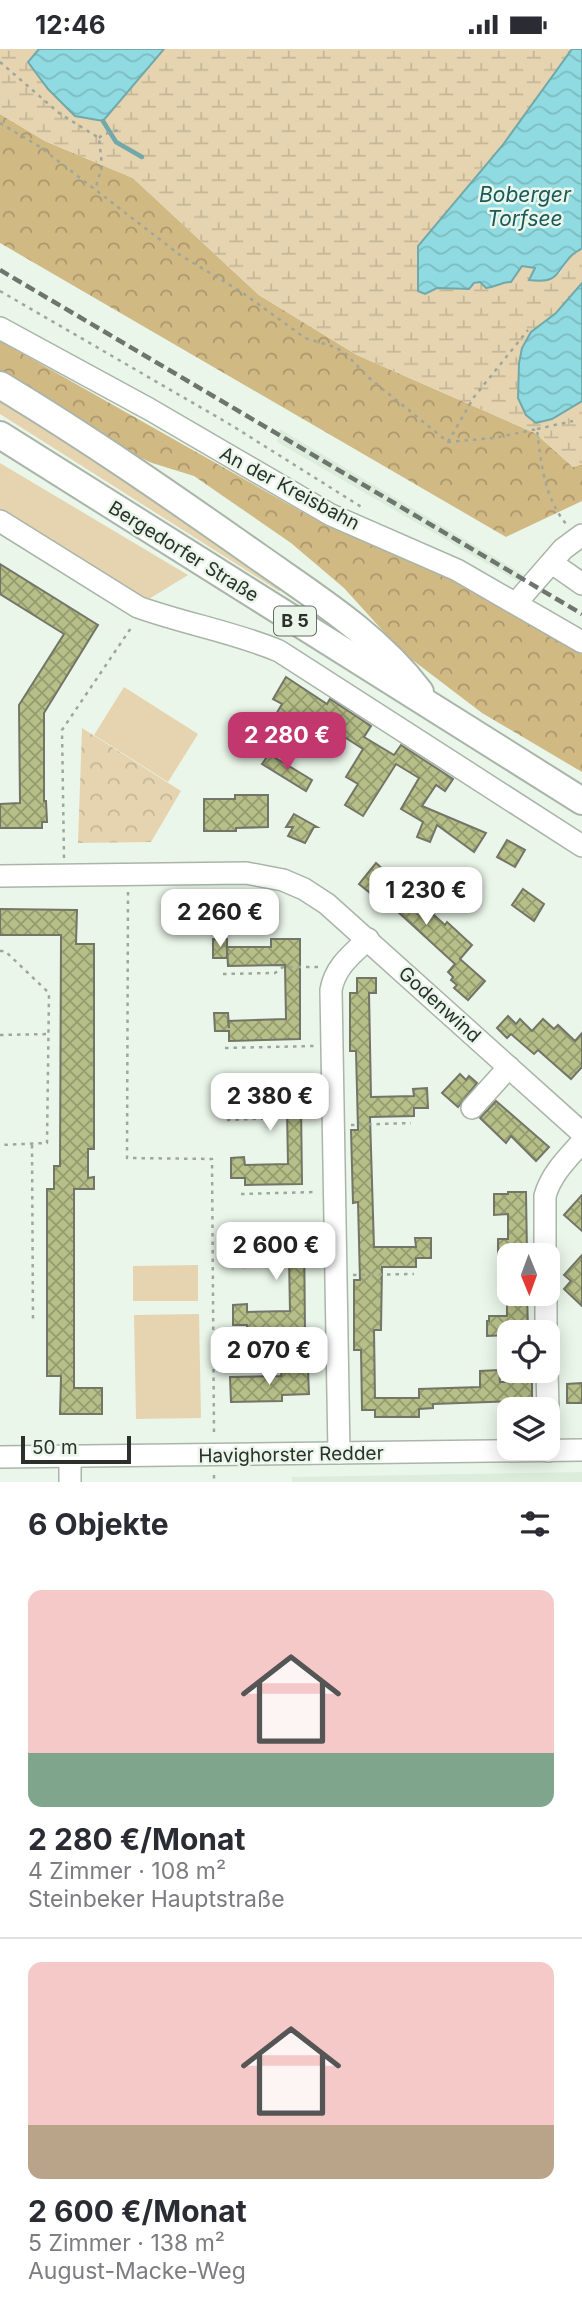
<!DOCTYPE html>
<html lang="de">
<meta charset="utf-8">
<style>
:root{--surface:#fff;--page:#f2f2f3;--text:#2b2b33;--muted:#7c7c81;--line:#e1e1e2;--accent:#c2376e}
body{margin:0;font-family:Inter,sans-serif;background:var(--page);color:var(--text);height:100vh;display:flex;flex-direction:column;font-size:26px;white-space:nowrap}
*{box-sizing:border-box;margin:0}
p{font-size:23px;color:var(--muted)}
.icon{flex:none;width:38px;height:38px;fill:none;stroke:currentColor;stroke-width:2;stroke-linecap:round;stroke-linejoin:round}
.map{position:relative;height:1433px;overflow:hidden}
.panel{display:flex;flex-direction:column;background:var(--surface);flex:1}
.panel>*{flex:none}
.needle{width:46px;rotate:179deg}
.fabs{position:absolute;left:497px;top:1194px;display:grid;gap:14px}
.fabs a{display:grid;place-items:center;width:63px;height:63px;border-radius:14px;background:var(--surface);box-shadow:0 4px 18px #0003;font-size:35px}
.scale{position:absolute;left:21px;bottom:18px;width:110px;box-sizing:border-box;padding-left:7px;border:4px solid #2b302b;border-top:0;font-size:19px;line-height:24px;white-space:nowrap;color:#2b302b;-webkit-text-stroke:5px #eaf6ea;paint-order:stroke}
.price{position:absolute;translate:-50% -60px;padding:0 16px;border-radius:14px;background:#fff;color:#222;font-size:23px;line-height:46px;filter:drop-shadow(0 2px 4px #0008)}
.price::after{content:'';position:absolute;left:50%;top:42px;width:21px;height:16px;margin-left:-10px;background:inherit;clip-path:polygon(0 0,100% 0,50% 100%)}
.price.selected{background:var(--accent);color:#fff}
ul{padding:0;list-style:none}
li{display:grid;align-content:center;gap:14px;height:371px;padding:0 28px}
li+li{border-top:2px solid var(--line)}
li span{display:grid;place-items:center;height:217px;border-radius:14px;color:#555}
li>.icon{margin-inline-start:auto}
span .icon{width:126px;height:126px;fill:#fffc;stroke-width:1}
li b{font-size:30px}
h2{display:flex;justify-content:space-between;align-items:center;height:84px;padding:0 28px;font-size:30px}
.status{display:flex;justify-content:space-between;align-items:center;height:49px;padding:0 35px;background:var(--surface);direction:ltr}
.status svg{height:19px;fill:currentColor}
.map>svg:first-child{display:block}
.built{fill:#dceedb}
.grass{fill:#e5d4af}
.forest{fill:url(#forest-crowns)}
.wetland{fill:url(#wetland-marsh)}
.park{fill:url(#park-crowns)}
.water{fill:url(#water-waves);stroke:#71a8aa;stroke-width:2}
.lines{fill:none;stroke-linecap:round;stroke-linejoin:round}
.stream{stroke:#71a8aa;stroke-width:4.5}
.building{fill:url(#building-cross-hatch);stroke:#737567;stroke-width:2}
.minor-casing{stroke:#aab5a9;stroke-width:24}
.major-casing{stroke:#aab5a9;stroke-width:30}
.path{stroke:#9ea79e;stroke-width:2.5;stroke-dasharray:3.5 5;stroke-linecap:butt}
.minor{stroke:#fff;stroke-width:21}
.major{stroke:#fff;stroke-width:26}
.rail{stroke:#6e756e;stroke-width:4.5;stroke-dasharray:10 5;stroke-linecap:butt}
.labels{text-anchor:middle;stroke-width:5;stroke-linejoin:round;paint-order:stroke}
.shield{fill:#eaf6ea;stroke:#646b64;stroke-width:2}
.shield-label{font-size:18px;font-weight:bold;fill:#2b302b}
.street-label{font-size:19px;fill:#2b302b;stroke:#eaf6ea}
.water-label{font-size:21px;font-style:italic;fill:#19595e;stroke:#eaf6ea}
</style>
<div class="status"><b>12:46</b><svg viewBox="0 0 49 12"><path d="M0 12V9h3v3zM5 12V6h3v6zM10 12V3h3v9zM15 12V0h3v12zM26 1h20v11H26zM47 4h2v5h-2z"/></svg></div>
<div class="map">
<svg width="582" height="1433" viewBox="0 0 582 1433">
<defs>
<pattern id="forest-crowns" width="20" height="18" patternUnits="userSpaceOnUse" patternTransform="scale(1.75)"><rect width="20" height="18" fill="#d1b984"/><path d="M2 6a3 3 0 1 1 6 0M12 15a3 3 0 1 1 6 0" fill="none" stroke="#aa976c"/></pattern>
<pattern id="wetland-marsh" width="20" height="14" patternUnits="userSpaceOnUse" patternTransform="scale(1.75)"><rect width="20" height="14" fill="#e5d4af"/><path d="M1 5h8M5 5V1M11 12h8M15 12V8" fill="none" stroke="#c5b697"/></pattern>
<pattern id="park-crowns" width="20" height="18" patternUnits="userSpaceOnUse" patternTransform="scale(1.75)"><rect width="20" height="18" fill="#e5d4af"/><path d="M2 6a3 3 0 1 1 6 0M12 15a3 3 0 1 1 6 0" fill="none" stroke="#c5b697"/></pattern>
<pattern id="water-waves" width="16" height="10" patternUnits="userSpaceOnUse" patternTransform="scale(1.75)"><rect width="16" height="10" fill="#8fdbe1"/><path d="M0 5q4-4 8 0t8 0" fill="none" stroke="#7cbcc1"/></pattern>
<pattern id="building-cross-hatch" width="8" height="8" patternUnits="userSpaceOnUse" patternTransform="scale(1.75)"><rect width="8" height="8" fill="#b6bf88"/><path d="M0 0l8 8M0 8l8-8" fill="none" stroke="#949c6f"/></pattern>
</defs>
<rect width="100%" height="100%" fill="#eaf6ea"/>
<!-- built -->
<g class="built">
<polygon points="280,380 528,528 522,535 277,393"/>
<polygon points="582,1423 582,1433 292,1433 292,1428"/>
</g>
<!-- grass -->
<g class="grass">
<polygon points="0,344 286,537 279,542 0,365"/>
<polygon points="0,414 188,526 144,553 0,463"/>
<polygon points="124,638 198,685 168,733 94,686"/>
<polygon points="198,1216 198,1252 133,1252 133,1217"/>
<polygon points="199,1265 201,1369 136,1370 134,1266"/>
</g>
<!-- forest -->
<g class="forest">
<polygon points="0,65 45,92 133,129 259,246 357,306 535,384 573,418 582,415 582,452 506,488 0,194"/>
<polygon points="0,292 327,477 450,523 582,605 582,723 482,664 402,603 344,539 291,494 194,427 152,414 126,402 0,323"/>
</g>
<!-- wetland -->
<polygon class="wetland" points="0,0 39,0 31,8 28,14 48,40 75,67 103,72 164,0 572,0 502,97 418,197 418,242 453,239 461,241 522,216 535,218 529,231 560,224 572,206 582,199 582,234 556,265 541,274 519,314 518,349 526,366 552,370 582,352 582,415 573,418 535,384 357,306 259,246 133,129 45,92 0,65"/>
<!-- park -->
<polygon class="park" points="82,679 181,742 151,793 78,794"/>
<!-- water -->
<g class="water">
<polygon points="39,0 164,0 103,72 75,67 48,40 28,13"/>
<path d="M572,0H582V199C579,202 575,203 572,206C555,223 560,235 529,231L535,219L522,217L511,233C501,233 496,238 486,239L480,233L474,234L469,240L437,239L425,245L418,242V197L502,97Z"/>
<polygon points="582,234 582,352 552,370 536,374 526,366 518,349 519,314 522,299 531,283 556,264"/>
</g>
<g class="lines">
<!-- stream -->
<polyline class="stream" points="103,72 116,93 142,108"/>
</g>
<!-- building -->
<g class="building">
<polygon points="0,515 98,576 44,664 44,752 46,752 47,773 42,773 42,779 0,779 0,755 20,754 19,656 64,585 0,545"/>
<polygon points="286,628 327,655 330,650 371,677 364,688 394,706 401,696 453,730 445,742 436,736 422,757 486,784 474,803 437,776 430,793 417,788 423,773 401,760 419,729 396,715 363,767 345,756 358,735 346,728 363,700 318,671 310,673 299,666 284,692 267,681 282,655 273,650"/>
<polygon points="269,705 312,731 306,742 262,715"/>
<polygon points="235,746 268,746 268,778 236,779 236,782 204,782 204,750 235,750"/>
<polygon points="294,765 317,778 314,778 305,794 288,787 293,778 286,778"/>
<polygon points="507,791 525,801 515,818 497,808"/>
<polygon points="376,814 445,876 447,873 472,896 460,910 485,932 468,951 454,939 457,936 451,931 453,928 448,923 455,915 397,862 381,850 380,852 359,835"/>
<polygon points="523,840 544,855 534,872 512,856"/>
<polygon points="0,860 77,861 76,895 94,895 94,1100 88,1100 88,1129 94,1128 94,1140 74,1140 74,1339 102,1339 102,1365 60,1365 61,1327 47,1327 47,1140 54,1140 54,1117 60,1117 61,886 0,886"/>
<rect x="213" y="890" width="14" height="19"/>
<polygon points="271,890 300,890 300,990 229,992 229,982 215,982 214,964 228,964 229,979 228,972 286,970 285,916 228,917 227,898 271,898"/>
<polygon points="357,929 376,929 376,944 369,944 371,1048 414,1047 413,1040 427,1039 428,1059 414,1059 414,1067 370,1068 374,1198 416,1198 415,1189 431,1189 431,1209 416,1209 416,1218 382,1218 381,1281 374,1281 375,1349 419,1349 419,1340 480,1338 480,1322 499,1321 500,1333 532,1333 532,1353 516,1352 433,1355 433,1359 419,1360 419,1368 375,1368 375,1361 362,1361 361,1301 354,1301 354,1231 360,1231 358,1153 353,1154 351,1081 358,1081 356,1002 350,1002 350,944 357,944"/>
<polygon points="508,967 516,975 520,970 532,982 543,970 554,980 558,976 575,992 582,984 582,1018 571,1030 538,1001 534,1005 511,985 507,989 497,979"/>
<polygon points="460,1025 466,1031 469,1027 477,1034 458,1058 442,1044"/>
<polygon points="273,1036 303,1036 303,1055 301,1055 302,1135 245,1136 245,1129 231,1129 231,1109 244,1108 245,1116 288,1115 287,1062 230,1063 230,1055 215,1056 215,1037 230,1037 230,1045 244,1045 273,1044"/>
<polygon points="496,1052 549,1098 536,1112 511,1087 506,1094 480,1069"/>
<polygon points="508,1143 526,1143 527,1206 498,1206 498,1190 508,1190 508,1165 494,1166 494,1145 508,1145"/>
<polygon points="582,1146 582,1182 564,1166"/>
<polygon points="304,1181 305,1282 247,1284 247,1276 233,1276 233,1256 247,1255 247,1263 290,1262 289,1208 231,1209 230,1191 274,1190 274,1182"/>
<polygon points="582,1206 582,1257 564,1240 571,1232 564,1226"/>
<polygon points="507,1244 527,1244 528,1280 522,1280 522,1283 509,1283 509,1286 487,1287 487,1272 489,1272 489,1267 507,1267"/>
<polygon points="282,1321 308,1321 309,1345 282,1346 282,1352 231,1353 230,1328 281,1327"/>
<polygon points="582,1334 582,1354 567,1354 567,1335"/>
</g>
<g class="lines">
<!-- minor casing -->
<g class="minor-casing">
<g id="minor">
<polyline points="0,279 149,360 331,466 457,521 582,593"/>
<path d="M0,472L138,558C185,575 234,583 279,602L582,797"/>
<polyline points="552,514 582,535"/>
<polyline points="516,554 563,500 582,486"/>
<polyline points="0,827 246,824 283,831 304,840 327,855 582,1084"/>
<polyline points="472,1059 509,1018"/>
<path d="M545,1206V1147C551,1125 567,1110 582,1093"/>
<polyline points="546,1244 546,1283"/>
<polyline points="547,1321 548,1360"/>
<polyline points="548,1370 548,1402"/>
<path d="M339,1404L331,941C335,918 351,906 368,890"/>
<polyline points="0,1408 582,1401"/>
<polyline points="70,1408 70,1433"/>
</g>
</g>
<!-- major casing -->
<g class="major-casing">
<g id="major">
<path d="M0,336C88,389 173,448 257,507C315,548 377,586 420,643"/>
<polyline points="0,386 582,752"/>
</g>
</g>
<!-- path -->
<g class="path">
<polyline points="0,13 59,64 99,89 102,117 95,141"/>
<path d="M0,74L40,98L180,206L240,242L305,289L335,298L346,305L368,328L448,393L494,389L537,380C541,414 544,449 567,476"/>
<polyline points="99,89 102,86 118,81"/>
<polyline points="0,242 231,376 363,459"/>
<polyline points="537,380 573,372"/>
<polyline points="448,393 474,348 528,281"/>
<polyline points="64,809 62,681 133,576"/>
<polyline points="128,843 127,1109 212,1110 214,1385"/>
<polyline points="0,902 5,902 49,944 47,1094 0,1096"/>
<polyline points="223,925 275,924 283,918 318,918"/>
<polyline points="0,986 49,985"/>
<polyline points="225,999 315,997"/>
<polyline points="227,1071 277,1069 286,1064 316,1064"/>
<polyline points="351,1076 411,1074"/>
<polyline points="32,1096 33,1272"/>
<polyline points="241,1145 317,1143"/>
<polyline points="242,1218 280,1217 289,1212 319,1211"/>
<polyline points="353,1226 414,1225"/>
<polyline points="245,1289 320,1288"/>
<polyline points="214,1426 214,1433"/>
</g>
<!-- minor -->
<use href="#minor" class="minor"/>
<!-- major -->
<use href="#major" class="major"/>
<!-- rail -->
<polyline class="rail" points="0,221 582,565"/>
</g>
<g class="labels">
<!-- shield labels -->
<rect class="shield" x="274" y="557.5" width="42" height="29" rx="5"/>
<g class="shield-label">
<text x="295" y="578">B 5</text>
</g>
<!-- street labels -->
<g class="street-label">
<text transform="translate(290 439) rotate(28)" y="7">An der Kreisbahn</text>
<text transform="translate(184 502) rotate(32)" y="7">Bergedorfer Straße</text>
<text transform="translate(440 955) rotate(42)" y="7">Godenwind</text>
<text transform="translate(291 1405) rotate(-1)" y="7">Havighorster Redder</text>
</g>
<!-- water labels -->
<g class="water-label">
<text x="525" y="153">Boberger<tspan x="525" dy="24">Torfsee</tspan></text>
</g>
</g>
</svg>
<div class="fabs">
<a><svg class="needle" viewBox="-14 -14 28 28"><path d="M0-13l5 13h-10z" fill="#e53935"/><path d="M0 13l5-13h-10z" fill="#7c7c81"/></svg></a>
<a><svg class="icon" aria-label="locate" viewBox="0 0 24 24"><circle cx="12" cy="12" r="6"/><path d="M12 2v4M12 18v4M2 12h4M18 12h4"/></svg></a>
<a><svg class="icon" aria-label="layers" viewBox="0 0 24 24"><path d="M12 4l9 5-9 5-9-5zM3 14l9 5 9-5"/></svg></a>
</div>
<div class="scale">50 m</div>
<b class="price selected" style="left:287px;top:723px">2 280 €</b>
<b class="price" style="left:426px;top:878px">1 230 €</b>
<b class="price" style="left:220px;top:900px">2 260 €</b>
<b class="price" style="left:270px;top:1084px">2 380 €</b>
<b class="price" style="left:276px;top:1233px">2 600 €</b>
<b class="price" style="left:269px;top:1338px">2 070 €</b>
</div>
<section class="panel">
<h2>6 Objekte<svg class="icon" aria-label="filters" viewBox="0 0 24 24"><path d="M4 7h16M4 17h16"/><circle cx="9" cy="7" r="2"/><circle cx="15" cy="17" r="2"/></svg></h2>
<ul>
<li><span style="background:linear-gradient(#f6c9c9 75%,#7fa58c 0)"><svg class="icon" aria-label="home" viewBox="0 0 24 24"><path d="M3 11l9-7 9 7M6 9v11h12V9"/></svg></span><div><b>2 280 €/Monat</b><p>4 Zimmer · 108 m²</p><p>Steinbeker Hauptstraße</p></div></li>
<li><span style="background:linear-gradient(#f6c9c9 75%,#b9a48a 0)"><svg class="icon" aria-label="home" viewBox="0 0 24 24"><path d="M3 11l9-7 9 7M6 9v11h12V9"/></svg></span><div><b>2 600 €/Monat</b><p>5 Zimmer · 138 m²</p><p>August-Macke-Weg</p></div></li>
</ul>
</section>
